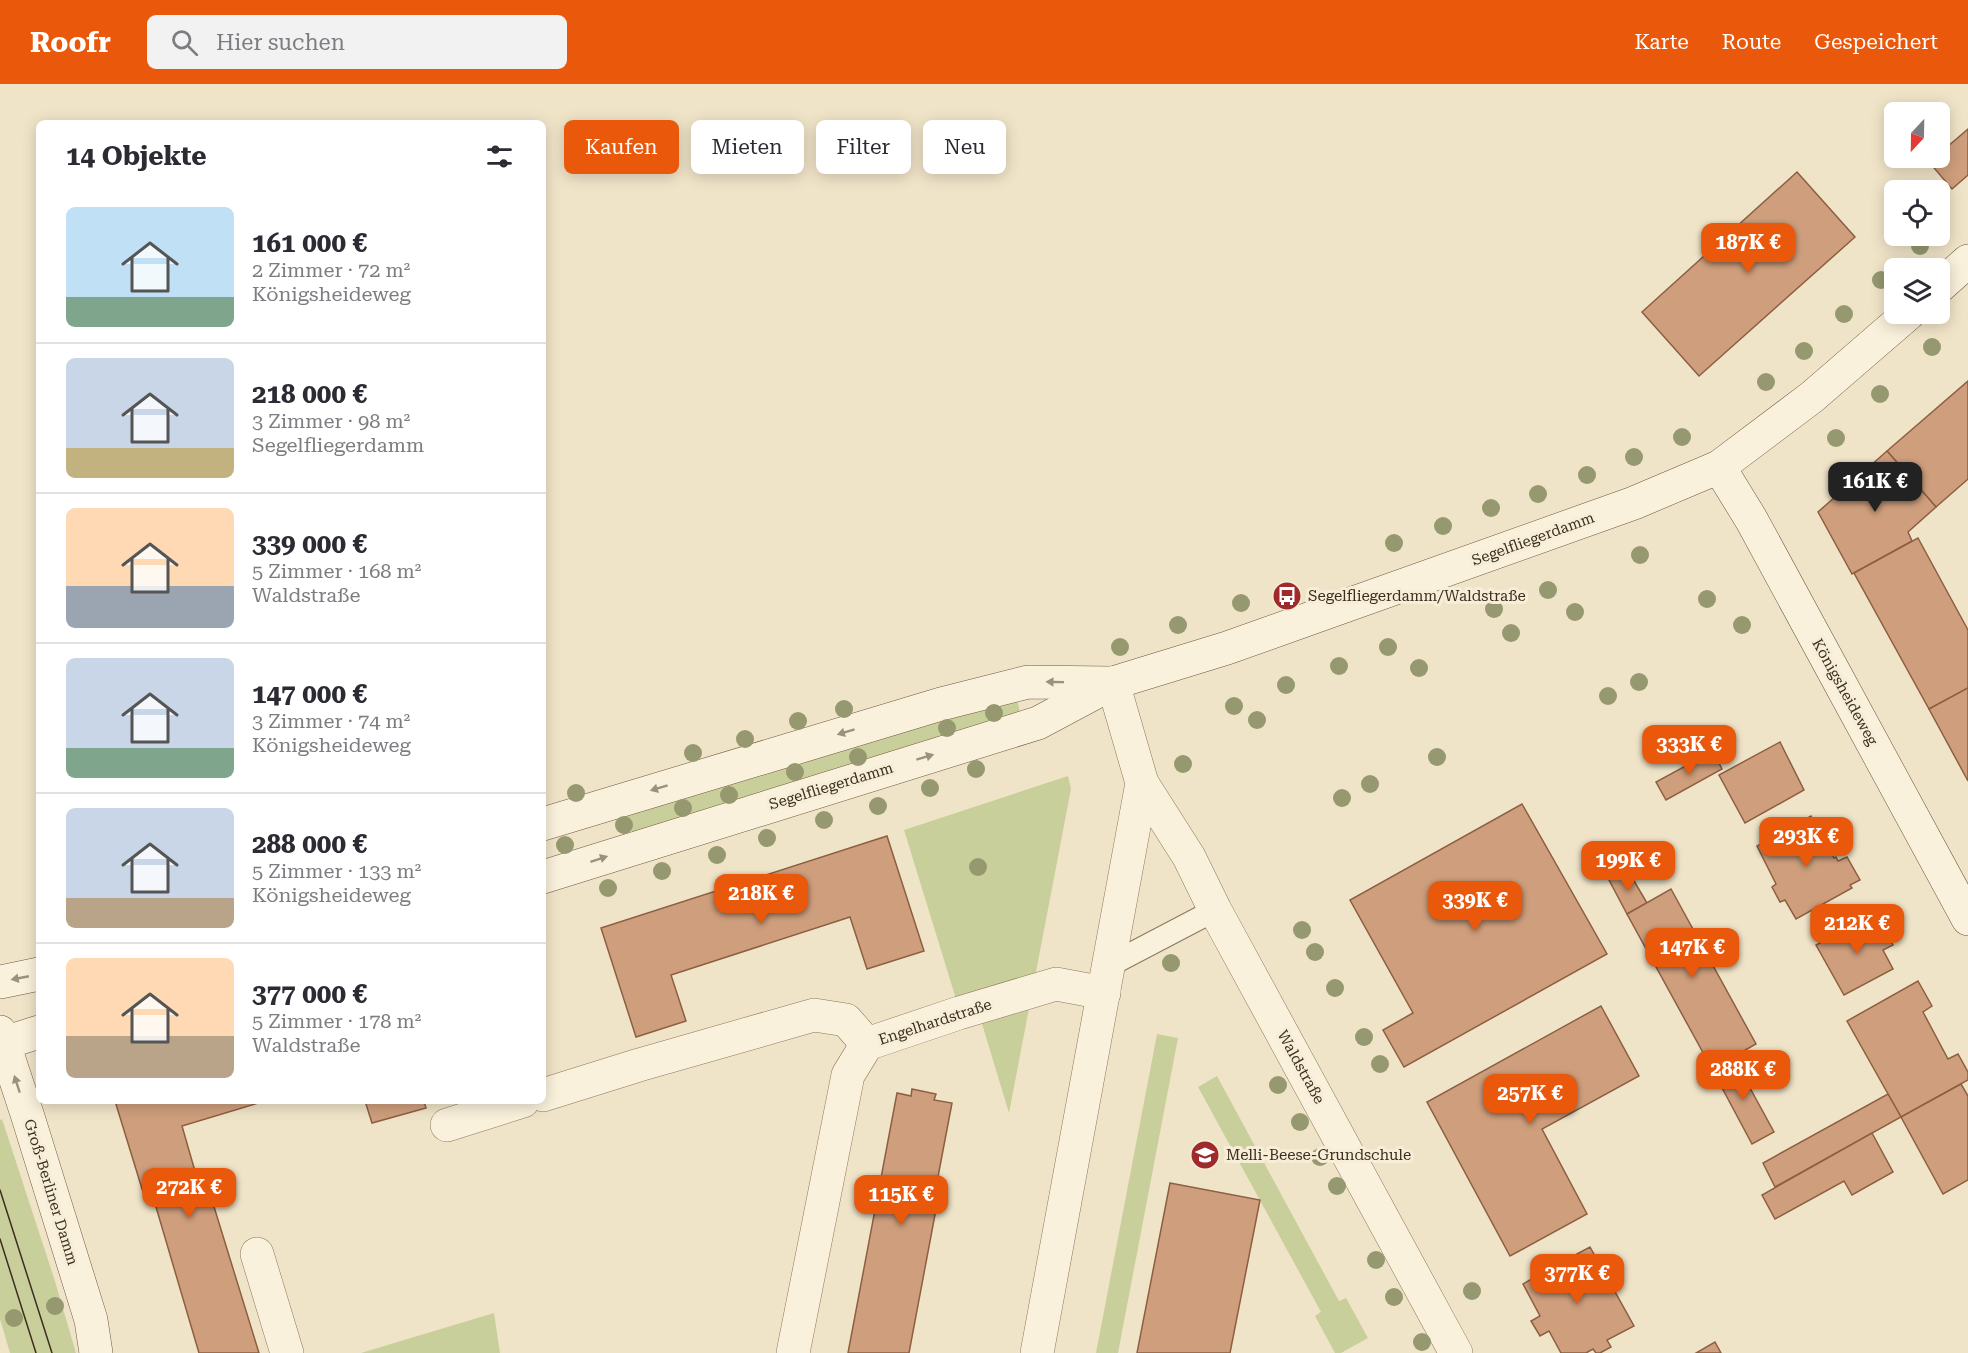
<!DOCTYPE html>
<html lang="de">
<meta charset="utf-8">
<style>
:root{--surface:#fff;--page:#f2f2f3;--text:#2b2b33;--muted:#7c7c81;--line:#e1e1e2;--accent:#ea580c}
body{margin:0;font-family:"Roboto Serif",serif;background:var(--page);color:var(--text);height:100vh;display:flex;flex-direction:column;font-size:22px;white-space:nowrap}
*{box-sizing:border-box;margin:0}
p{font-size:20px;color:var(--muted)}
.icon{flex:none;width:33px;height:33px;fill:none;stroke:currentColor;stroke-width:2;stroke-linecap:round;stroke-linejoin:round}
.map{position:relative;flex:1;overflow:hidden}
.sheet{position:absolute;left:36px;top:36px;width:510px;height:984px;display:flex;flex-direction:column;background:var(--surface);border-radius:9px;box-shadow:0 3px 15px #0003}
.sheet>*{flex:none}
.hud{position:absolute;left:564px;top:36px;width:570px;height:54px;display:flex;gap:12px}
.needle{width:39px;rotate:202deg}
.fabs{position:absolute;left:1884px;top:18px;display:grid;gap:12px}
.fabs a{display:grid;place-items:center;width:66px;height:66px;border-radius:9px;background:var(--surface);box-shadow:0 3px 15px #0003;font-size:30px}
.price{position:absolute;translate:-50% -51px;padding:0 14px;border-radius:12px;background:var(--accent);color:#fff;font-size:20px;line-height:39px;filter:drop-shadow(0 2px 3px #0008)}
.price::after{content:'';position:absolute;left:50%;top:36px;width:18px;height:14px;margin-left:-9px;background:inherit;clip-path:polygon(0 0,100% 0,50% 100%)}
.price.active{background:#222;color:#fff}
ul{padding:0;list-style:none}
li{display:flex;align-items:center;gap:18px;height:150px;padding:0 30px}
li+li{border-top:2px solid var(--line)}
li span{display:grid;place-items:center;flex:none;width:168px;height:120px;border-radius:9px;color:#555}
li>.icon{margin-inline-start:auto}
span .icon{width:72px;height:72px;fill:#fffc;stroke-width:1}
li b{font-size:26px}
h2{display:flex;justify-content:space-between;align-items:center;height:72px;padding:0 30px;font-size:26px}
.tag{padding:0 21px;border-radius:9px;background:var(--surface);box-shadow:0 3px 15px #0003;font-size:21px;line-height:54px}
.tag.active{background:var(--accent);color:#fff}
header{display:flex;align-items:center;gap:36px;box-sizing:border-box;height:84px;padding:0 30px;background:var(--accent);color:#fff}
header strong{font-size:28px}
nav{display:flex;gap:33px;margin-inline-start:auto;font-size:21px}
.search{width:420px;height:54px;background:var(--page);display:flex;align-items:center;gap:15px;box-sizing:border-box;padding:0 21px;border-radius:9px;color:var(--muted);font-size:22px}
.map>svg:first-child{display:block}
.green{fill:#c9cf9b}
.building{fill:#cf9f7d;stroke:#8d5f41;stroke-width:1.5}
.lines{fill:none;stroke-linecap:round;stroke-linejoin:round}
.lane-casing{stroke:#8d765c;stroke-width:24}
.street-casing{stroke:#8d765c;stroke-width:34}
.secondary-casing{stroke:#6f573f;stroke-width:34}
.lane{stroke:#faf1dc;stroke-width:22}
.street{stroke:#faf1dc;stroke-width:33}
.secondary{stroke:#faf1dc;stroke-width:33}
.tram{stroke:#3d2e20;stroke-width:1.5}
.tree{fill:#96986f}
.oneway{fill:#9c907e}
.labels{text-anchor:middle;stroke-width:6;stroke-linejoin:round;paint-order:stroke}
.street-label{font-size:15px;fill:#3d2e20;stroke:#f7eed8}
.poi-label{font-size:15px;fill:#3d2e20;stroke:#f7eed8;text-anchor:start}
</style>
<header>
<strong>Roofr</strong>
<div class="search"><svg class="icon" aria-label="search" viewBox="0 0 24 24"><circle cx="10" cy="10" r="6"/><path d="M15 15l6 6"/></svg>Hier suchen</div>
<nav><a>Karte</a><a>Route</a><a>Gespeichert</a></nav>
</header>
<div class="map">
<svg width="1968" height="1269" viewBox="0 0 1968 1269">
<rect width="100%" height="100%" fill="#f0e4c8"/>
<!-- green -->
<g class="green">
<polygon points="1017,614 1021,634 633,752 626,730"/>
<polygon points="1068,692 1071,705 1009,1029 973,910 956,915 904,746"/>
<polygon points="1157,950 1178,954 1118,1269 1096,1269"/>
<polygon points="1217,992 1339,1217 1346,1214 1368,1254 1341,1269 1335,1269 1315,1232 1321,1228 1198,1003"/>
<polygon points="2,1035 54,1194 76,1269 10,1269 0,1235 0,1036"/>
<polygon points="494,1229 500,1269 361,1269"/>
</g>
<!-- building -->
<g class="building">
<polygon points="1968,45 1968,91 1952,105 1929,78 1935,74 1940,74 1940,69"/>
<polygon points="1797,88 1855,153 1699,292 1642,228"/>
<polygon points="1968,297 1968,395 1936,423 1887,367"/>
<polygon points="1887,367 1936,423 1908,448 1912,457 1852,490 1818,428"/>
<polygon points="1918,454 1968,546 1968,604 1929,625 1854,489"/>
<polygon points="1968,604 1968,697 1929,625"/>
<polygon points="1780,658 1804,706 1745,739 1719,691"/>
<polygon points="1713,667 1722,685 1666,716 1656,698"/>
<polygon points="1522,720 1607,870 1404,983 1383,946 1413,929 1350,816"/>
<polygon points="1811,732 1834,774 1836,773 1838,777 1847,773 1860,796 1850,801 1852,804 1796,835 1785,816 1780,818 1772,803 1776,800 1757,762"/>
<polygon points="887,752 924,867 867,885 850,833 671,891 686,937 636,953 601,844"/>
<polygon points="1627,785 1647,819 1627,830 1609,796"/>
<polygon points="1671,805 1756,960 1712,985 1627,830"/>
<polygon points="1865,834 1874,850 1884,843 1893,861 1883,866 1893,885 1844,911 1816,861"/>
<polygon points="1918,897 1932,922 1923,928 1948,975 1958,970 1968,988 1968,996 1901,1033 1847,937"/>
<polygon points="1601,922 1639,992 1542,1045 1587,1130 1510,1172 1427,1018"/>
<polygon points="1733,973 1774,1048 1752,1060 1712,985"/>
<polygon points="1961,1000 1968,1012 1968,1096 1943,1110 1901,1033"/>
<polygon points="912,1005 936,1010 934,1016 952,1019 933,1119 937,1120 909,1269 848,1269 897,1009 911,1012"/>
<polygon points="1888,1010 1901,1033 1775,1103 1763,1079"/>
<polygon points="115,1017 265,1017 182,1042 203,1115 211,1113 259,1269 199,1269 151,1106 143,1108"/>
<polygon points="365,1017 424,1017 426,1024 372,1039"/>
<polygon points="1872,1049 1893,1088 1852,1111 1844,1097 1775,1135 1762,1111"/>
<polygon points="1170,1099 1260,1116 1230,1269 1137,1269"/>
<polygon points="1590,1163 1634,1242 1607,1256 1611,1263 1600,1269 1596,1269 1593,1265 1586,1269 1561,1269 1549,1247 1540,1252 1531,1237 1540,1232 1523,1200 1549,1185 1546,1179 1560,1171 1564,1177"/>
<polygon points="1715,1258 1721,1269 1696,1269"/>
</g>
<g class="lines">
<!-- lane casing -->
<g class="lane-casing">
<polyline id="lane" points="1110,881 1215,826"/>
</g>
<!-- street casing -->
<g class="street-casing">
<g id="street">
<polyline points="1142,699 1189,773 1215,826 1456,1269"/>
<polyline points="543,1011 639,981 814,931 846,936 867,960"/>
<polyline points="447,1041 523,1017"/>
<polyline points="257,1170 287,1269"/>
<polyline points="793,1269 848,991 867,960 959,929 1056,900 1104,909"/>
<polyline points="1037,1269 1142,699 1113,599"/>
</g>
</g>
<!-- secondary casing -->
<g class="secondary-casing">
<g id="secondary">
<polyline points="1940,202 1968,177"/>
<polyline points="1719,383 1751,435 1968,835"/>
<polyline points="543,740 941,620 1028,598 1111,599"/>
<polyline points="543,793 1038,639 1113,599 1227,564 1300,538 1634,419 1719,383 1812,313 1908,230"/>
<polyline points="0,898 39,890"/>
<polyline points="0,948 28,1033 91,1236 96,1269"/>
<polyline points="4,959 39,948"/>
</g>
</g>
<!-- lane -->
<use href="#lane" class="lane"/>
<!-- street -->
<use href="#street" class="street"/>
<!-- secondary -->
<use href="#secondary" class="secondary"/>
<!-- tram -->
<g class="tram">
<polyline points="0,1106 52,1269"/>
<polyline points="0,1155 36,1269"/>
</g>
</g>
<!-- trees -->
<g class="tree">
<circle cx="1920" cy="162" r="9"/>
<circle cx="1881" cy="196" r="9"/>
<circle cx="1844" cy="230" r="9"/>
<circle cx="1932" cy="263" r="9"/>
<circle cx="1804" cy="267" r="9"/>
<circle cx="1766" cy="298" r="9"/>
<circle cx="1880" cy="310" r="9"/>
<circle cx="1682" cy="353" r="9"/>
<circle cx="1836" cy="354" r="9"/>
<circle cx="1634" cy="373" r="9"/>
<circle cx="1587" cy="391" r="9"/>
<circle cx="1538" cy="410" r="9"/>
<circle cx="1491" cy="424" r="9"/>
<circle cx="1443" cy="442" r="9"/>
<circle cx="1394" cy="459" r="9"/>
<circle cx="1640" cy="471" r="9"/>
<circle cx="1548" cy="506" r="9"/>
<circle cx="1707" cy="515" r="9"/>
<circle cx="1241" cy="519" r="9"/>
<circle cx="1494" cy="525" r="9"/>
<circle cx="1575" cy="528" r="9"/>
<circle cx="1178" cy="541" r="9"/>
<circle cx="1742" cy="541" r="9"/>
<circle cx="1511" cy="549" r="9"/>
<circle cx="1120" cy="563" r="9"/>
<circle cx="1388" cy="563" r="9"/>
<circle cx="1339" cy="582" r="9"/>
<circle cx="1419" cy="584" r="9"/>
<circle cx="1639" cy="598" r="9"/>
<circle cx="1286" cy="601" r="9"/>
<circle cx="1608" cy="612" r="9"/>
<circle cx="1234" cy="622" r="9"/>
<circle cx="844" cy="625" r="9"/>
<circle cx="994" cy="629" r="9"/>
<circle cx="1257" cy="636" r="9"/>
<circle cx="798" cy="637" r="9"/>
<circle cx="947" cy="644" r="9"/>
<circle cx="745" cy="655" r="9"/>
<circle cx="693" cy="669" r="9"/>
<circle cx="858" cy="673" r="9"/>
<circle cx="1437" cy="673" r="9"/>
<circle cx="1183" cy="680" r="9"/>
<circle cx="976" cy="685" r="9"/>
<circle cx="795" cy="688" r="9"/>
<circle cx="1370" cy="700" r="9"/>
<circle cx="930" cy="704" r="9"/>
<circle cx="576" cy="709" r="9"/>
<circle cx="729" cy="711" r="9"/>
<circle cx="1342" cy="714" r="9"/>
<circle cx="878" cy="722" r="9"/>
<circle cx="683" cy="724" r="9"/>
<circle cx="824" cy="736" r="9"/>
<circle cx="624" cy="741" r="9"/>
<circle cx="767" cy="754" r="9"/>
<circle cx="565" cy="761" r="9"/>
<circle cx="717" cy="771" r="9"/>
<circle cx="978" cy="783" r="9"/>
<circle cx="662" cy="787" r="9"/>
<circle cx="608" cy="804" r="9"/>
<circle cx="1302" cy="846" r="9"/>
<circle cx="1315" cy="868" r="9"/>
<circle cx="1171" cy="879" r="9"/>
<circle cx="1335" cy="904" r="9"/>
<circle cx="1364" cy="953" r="9"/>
<circle cx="1380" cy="980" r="9"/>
<circle cx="1278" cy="1001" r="9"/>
<circle cx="1300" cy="1038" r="9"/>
<circle cx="1320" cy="1073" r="9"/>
<circle cx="1337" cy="1102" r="9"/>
<circle cx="1376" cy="1176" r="9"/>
<circle cx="1472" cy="1207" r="9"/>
<circle cx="1394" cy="1213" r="9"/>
<circle cx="55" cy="1222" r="9"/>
<circle cx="14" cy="1234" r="9"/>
<circle cx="1422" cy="1258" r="9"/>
</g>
<!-- one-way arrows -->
<defs><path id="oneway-solid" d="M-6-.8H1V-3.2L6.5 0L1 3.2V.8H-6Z" transform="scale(1.5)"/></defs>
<g class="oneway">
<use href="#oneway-solid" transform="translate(1055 598) rotate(-179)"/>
<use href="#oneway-solid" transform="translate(846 648) rotate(163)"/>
<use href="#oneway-solid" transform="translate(925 673) rotate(-17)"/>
<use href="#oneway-solid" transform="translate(659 704) rotate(163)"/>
<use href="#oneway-solid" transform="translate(599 775) rotate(-18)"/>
<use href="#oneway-solid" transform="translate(20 894) rotate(169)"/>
<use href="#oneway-solid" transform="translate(17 1000) rotate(-108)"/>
</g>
<!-- icons -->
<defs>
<g id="bus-disc" transform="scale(1.5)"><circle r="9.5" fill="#9e2a2b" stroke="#f7eed8"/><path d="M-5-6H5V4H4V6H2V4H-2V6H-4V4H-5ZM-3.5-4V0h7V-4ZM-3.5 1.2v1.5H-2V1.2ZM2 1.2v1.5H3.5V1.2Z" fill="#fff"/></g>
<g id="school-disc" transform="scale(1.5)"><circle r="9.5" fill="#9e2a2b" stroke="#f7eed8"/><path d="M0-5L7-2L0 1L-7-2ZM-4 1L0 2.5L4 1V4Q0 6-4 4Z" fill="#fff"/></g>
</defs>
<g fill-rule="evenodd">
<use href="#bus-disc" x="1287" y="512"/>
<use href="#school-disc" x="1205" y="1071"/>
</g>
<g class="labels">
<!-- street labels -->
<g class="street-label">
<text transform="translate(1533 455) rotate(-20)" y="5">Segelfliegerdamm</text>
<text transform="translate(1845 608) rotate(61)" y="5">Königsheideweg</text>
<text transform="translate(831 702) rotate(-17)" y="5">Segelfliegerdamm</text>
<text transform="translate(935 938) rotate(-18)" y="5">Engelhardstraße</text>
<text transform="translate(1301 983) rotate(61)" y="5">Waldstraße</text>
<text transform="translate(51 1108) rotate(73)" y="5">Groß-Berliner Damm</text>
</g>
<!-- poi labels -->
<g class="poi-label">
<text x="1308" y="517">Segelfliegerdamm/Waldstraße</text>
<text x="1226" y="1076">Melli-Beese-Grundschule</text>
</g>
</g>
</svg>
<div class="fabs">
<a><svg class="needle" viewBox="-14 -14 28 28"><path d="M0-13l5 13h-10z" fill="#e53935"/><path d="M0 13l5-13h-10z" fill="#7c7c81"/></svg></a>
<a><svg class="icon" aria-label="locate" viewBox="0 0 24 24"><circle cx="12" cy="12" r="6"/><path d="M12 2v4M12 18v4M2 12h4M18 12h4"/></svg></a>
<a><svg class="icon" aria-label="layers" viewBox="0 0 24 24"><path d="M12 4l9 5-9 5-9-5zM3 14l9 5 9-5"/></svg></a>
</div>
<b class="price" style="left:1748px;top:190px">187K €</b>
<b class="price active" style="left:1875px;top:429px">161K €</b>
<b class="price" style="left:1689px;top:692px">333K €</b>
<b class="price" style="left:1806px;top:784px">293K €</b>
<b class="price" style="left:1628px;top:808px">199K €</b>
<b class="price" style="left:761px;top:841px">218K €</b>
<b class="price" style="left:1475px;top:848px">339K €</b>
<b class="price" style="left:1857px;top:871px">212K €</b>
<b class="price" style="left:1692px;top:895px">147K €</b>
<b class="price" style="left:1743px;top:1017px">288K €</b>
<b class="price" style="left:1530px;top:1041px">257K €</b>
<b class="price" style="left:189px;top:1135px">272K €</b>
<b class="price" style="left:901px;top:1142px">115K €</b>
<b class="price" style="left:1577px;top:1221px">377K €</b>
<div class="hud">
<a class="tag active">Kaufen</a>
<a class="tag">Mieten</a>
<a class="tag">Filter</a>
<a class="tag">Neu</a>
</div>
<section class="sheet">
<h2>14 Objekte<svg class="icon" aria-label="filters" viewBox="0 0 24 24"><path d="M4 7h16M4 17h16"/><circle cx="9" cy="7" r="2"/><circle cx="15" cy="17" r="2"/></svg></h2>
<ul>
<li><span style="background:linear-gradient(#bfe0f5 75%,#7fa58c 0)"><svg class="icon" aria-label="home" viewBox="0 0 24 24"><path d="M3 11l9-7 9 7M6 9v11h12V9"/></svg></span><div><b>161 000 €</b><p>2 Zimmer · 72 m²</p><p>Königsheideweg</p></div></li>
<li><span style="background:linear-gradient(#c9d6e8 75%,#c2b280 0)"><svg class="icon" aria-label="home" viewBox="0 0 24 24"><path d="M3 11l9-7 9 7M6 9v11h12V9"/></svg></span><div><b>218 000 €</b><p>3 Zimmer · 98 m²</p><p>Segelfliegerdamm</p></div></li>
<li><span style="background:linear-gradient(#ffd9b3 65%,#9aa5b1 0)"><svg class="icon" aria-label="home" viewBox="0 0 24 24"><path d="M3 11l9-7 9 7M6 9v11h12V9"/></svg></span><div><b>339 000 €</b><p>5 Zimmer · 168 m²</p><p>Waldstraße</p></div></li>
<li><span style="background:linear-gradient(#c9d6e8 75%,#7fa58c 0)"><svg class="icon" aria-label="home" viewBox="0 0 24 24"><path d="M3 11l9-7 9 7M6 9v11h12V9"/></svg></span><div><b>147 000 €</b><p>3 Zimmer · 74 m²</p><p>Königsheideweg</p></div></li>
<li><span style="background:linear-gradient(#c9d6e8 75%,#b9a48a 0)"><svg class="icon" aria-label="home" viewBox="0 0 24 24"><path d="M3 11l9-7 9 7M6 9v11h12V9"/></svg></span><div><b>288 000 €</b><p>5 Zimmer · 133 m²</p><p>Königsheideweg</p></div></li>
<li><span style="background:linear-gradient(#ffd9b3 65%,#b9a48a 0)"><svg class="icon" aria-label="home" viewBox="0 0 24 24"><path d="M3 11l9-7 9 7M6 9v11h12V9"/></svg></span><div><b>377 000 €</b><p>5 Zimmer · 178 m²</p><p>Waldstraße</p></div></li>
</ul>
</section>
</div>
